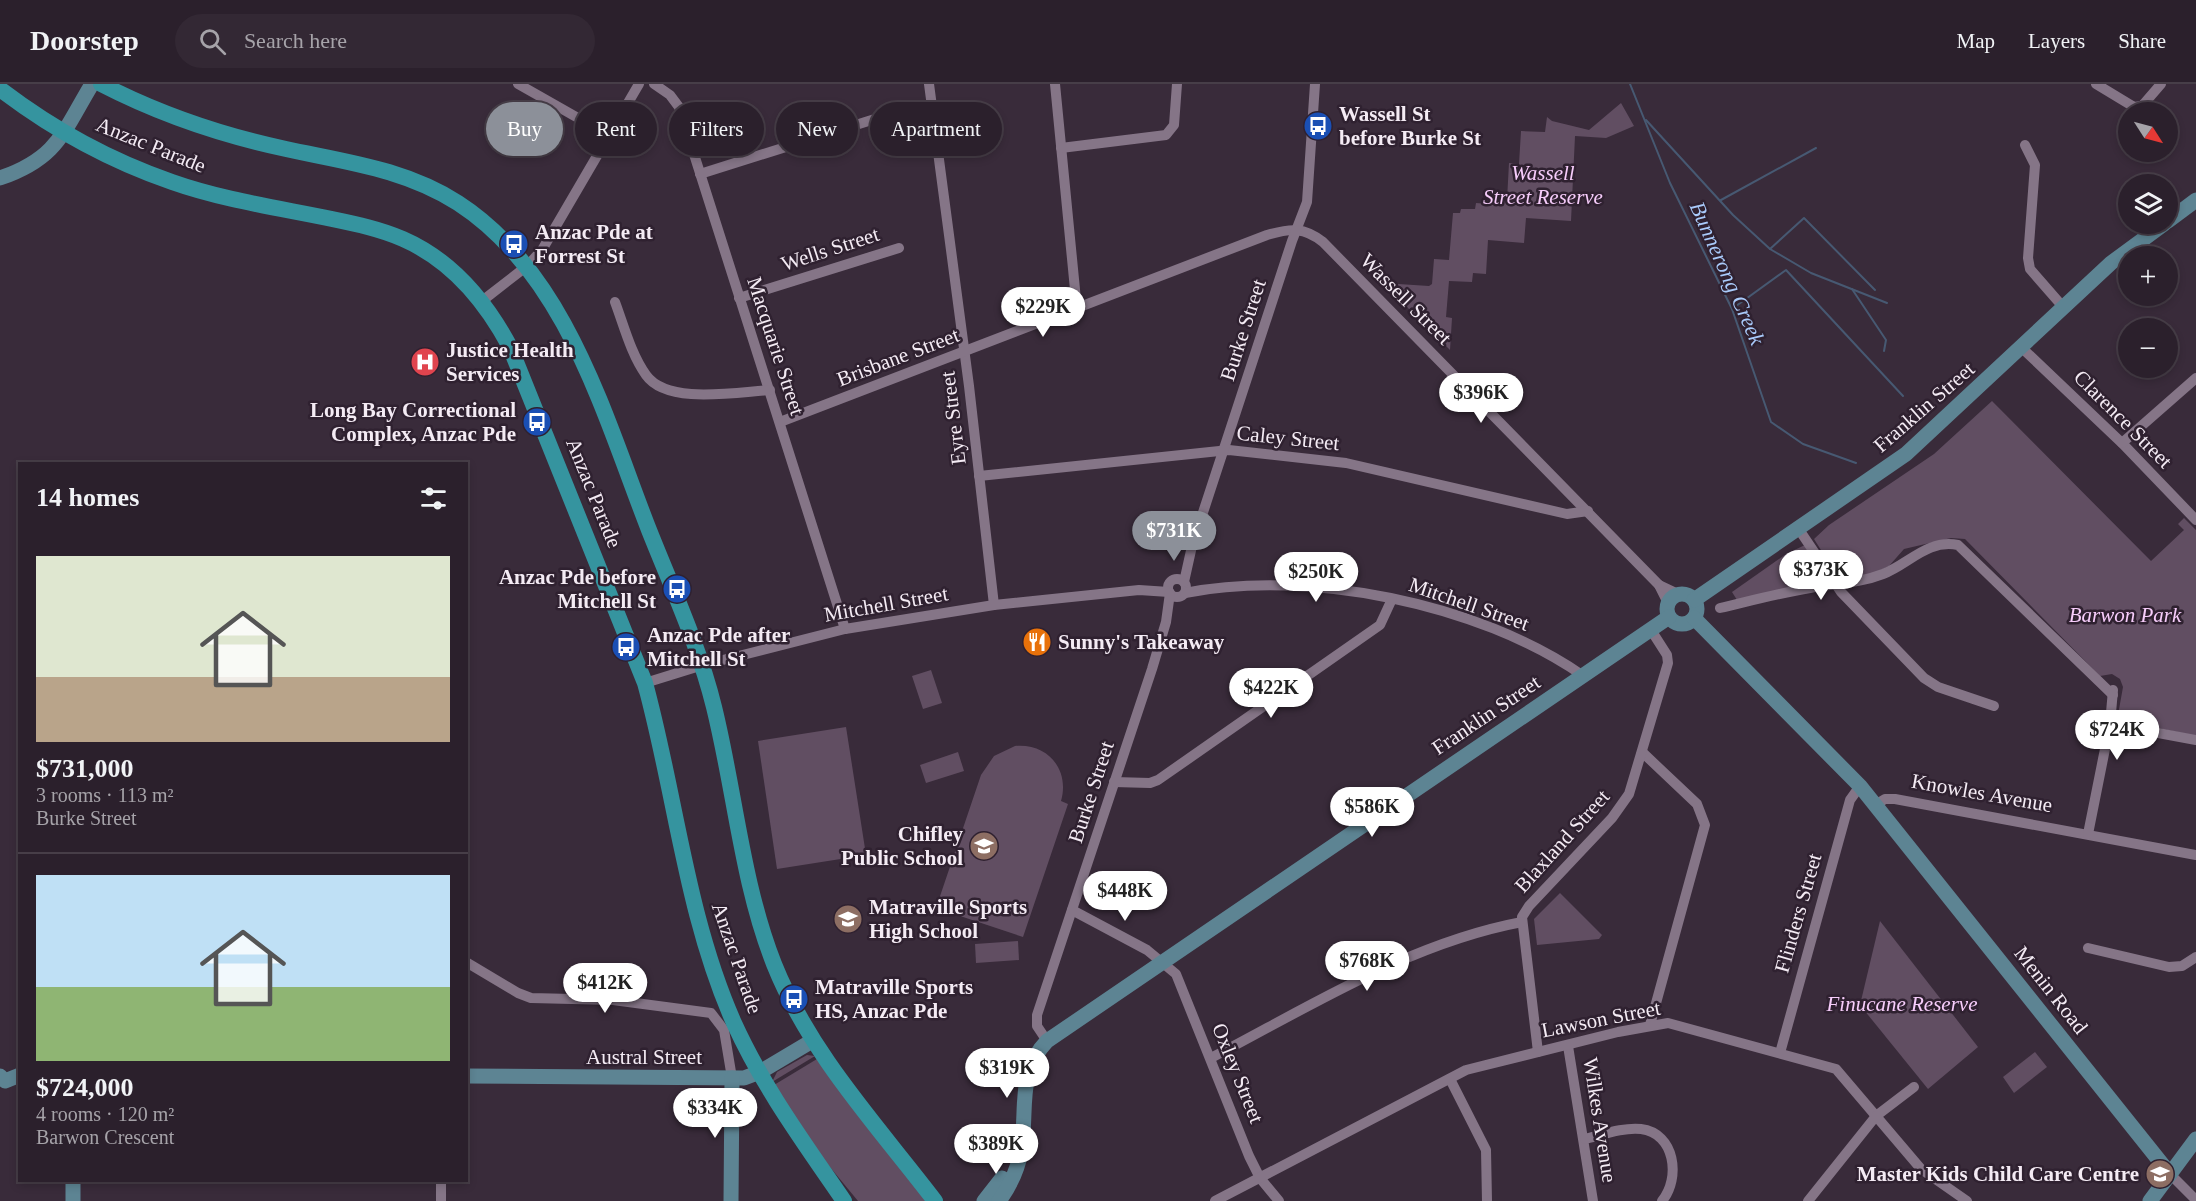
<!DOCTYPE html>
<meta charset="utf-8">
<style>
:root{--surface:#2b202c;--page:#332834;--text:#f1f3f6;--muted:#a6a3a9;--line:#473e48;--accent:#8c9099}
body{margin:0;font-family:Georgia,serif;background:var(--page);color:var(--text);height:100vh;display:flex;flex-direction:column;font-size:22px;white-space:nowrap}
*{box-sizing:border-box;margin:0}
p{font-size:20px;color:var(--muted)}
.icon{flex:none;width:33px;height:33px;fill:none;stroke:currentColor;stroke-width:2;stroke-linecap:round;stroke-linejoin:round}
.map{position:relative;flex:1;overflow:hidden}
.panel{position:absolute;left:18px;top:378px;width:450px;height:720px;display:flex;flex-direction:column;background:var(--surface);border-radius:0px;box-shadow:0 3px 9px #0003,0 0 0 2px var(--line)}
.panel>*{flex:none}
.top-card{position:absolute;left:486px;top:18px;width:570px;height:54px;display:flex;gap:12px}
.needle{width:39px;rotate:126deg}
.controls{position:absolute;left:2118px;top:18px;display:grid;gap:12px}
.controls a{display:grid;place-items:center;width:60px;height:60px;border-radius:50%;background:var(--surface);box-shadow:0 3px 9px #0003,0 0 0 2px var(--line);font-size:30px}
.price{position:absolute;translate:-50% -51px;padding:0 14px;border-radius:21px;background:#fff;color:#222;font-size:20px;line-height:39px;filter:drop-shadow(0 2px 3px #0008)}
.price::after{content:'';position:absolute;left:50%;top:36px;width:18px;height:14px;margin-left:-9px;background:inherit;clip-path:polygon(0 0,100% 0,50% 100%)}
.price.active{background:var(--accent);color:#fff}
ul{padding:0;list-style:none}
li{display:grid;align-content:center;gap:12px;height:318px;padding:0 18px}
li+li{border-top:2px solid var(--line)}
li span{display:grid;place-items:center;height:186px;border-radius:0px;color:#555}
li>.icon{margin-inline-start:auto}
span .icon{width:108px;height:108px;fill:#fffc;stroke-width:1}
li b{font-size:26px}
h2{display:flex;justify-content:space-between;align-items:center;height:72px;padding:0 18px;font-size:26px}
.chip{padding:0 21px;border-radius:27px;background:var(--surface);box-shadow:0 3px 9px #0003,0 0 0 2px var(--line);font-size:21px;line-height:54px}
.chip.active{background:var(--accent);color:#fff}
header{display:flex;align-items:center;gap:36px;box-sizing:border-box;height:84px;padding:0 30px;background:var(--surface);border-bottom:2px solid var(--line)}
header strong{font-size:28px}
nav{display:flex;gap:33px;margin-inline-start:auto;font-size:21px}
.search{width:420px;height:54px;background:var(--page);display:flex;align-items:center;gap:15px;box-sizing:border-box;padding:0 21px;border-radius:33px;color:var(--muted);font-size:22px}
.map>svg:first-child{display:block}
.green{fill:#614e62}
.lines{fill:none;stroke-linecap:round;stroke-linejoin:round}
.stream{stroke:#475972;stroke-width:2}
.street{stroke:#857587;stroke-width:10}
.secondary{stroke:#5d8493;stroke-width:15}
.primary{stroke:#35949f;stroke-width:16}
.labels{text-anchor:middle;stroke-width:5;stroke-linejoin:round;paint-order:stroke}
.poi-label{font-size:21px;font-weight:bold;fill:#f4ebf4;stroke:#2f2130;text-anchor:start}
.street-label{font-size:21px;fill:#f4ebf4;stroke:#2f2130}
.park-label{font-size:21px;font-style:italic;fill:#f7cdfb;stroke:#2f2130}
.water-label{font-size:22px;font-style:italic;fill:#a9cafa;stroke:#2f2130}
</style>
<header>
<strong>Doorstep</strong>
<div class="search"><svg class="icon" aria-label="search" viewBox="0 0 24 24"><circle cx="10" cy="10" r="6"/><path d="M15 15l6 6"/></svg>Search here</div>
<nav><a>Map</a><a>Layers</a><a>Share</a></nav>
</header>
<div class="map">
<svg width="2196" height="1117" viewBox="0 0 2196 1117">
<rect width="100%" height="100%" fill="#392b3a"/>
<!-- green -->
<g class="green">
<polygon points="1621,19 1634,42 1606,54 1575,52 1571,137 1526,134 1524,159 1488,156 1486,190 1473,189 1472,198 1449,197 1446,233 1452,234 1450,266 1383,199 1429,202 1432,200 1434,175 1449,176 1453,129 1460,129 1461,125 1475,125 1476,119 1490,120 1491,115 1507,116 1509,79 1519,80 1521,47 1545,48 1547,33 1552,37 1589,46"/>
<polygon points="1992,317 2151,477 2184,446 2178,440 2184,434 2196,446 2196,652 2121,636 2118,631 2123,603 2120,595 2112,590 2100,592 1965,455 1951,454 1904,465 1889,482 1870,491 1841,496 1838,493 1814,455 1829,441 1934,370"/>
<polygon points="1805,461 1818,482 1818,498 1737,516 1732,508 1786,470"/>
<polygon points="931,586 942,619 923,625 912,592"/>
<polygon points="846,643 866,771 777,785 758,657"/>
<path d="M1015,662C1048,659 1070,686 1061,717L1068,720L1023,853L936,824L981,691L994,672Z"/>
<polygon points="958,668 964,687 926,699 920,681"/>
<polygon points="1560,809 1602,851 1599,855 1537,861 1534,835"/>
<polygon points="1880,837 1978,963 1928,1005 1860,921"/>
<polygon points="1018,857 1019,876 976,879 975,860"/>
<polygon points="2035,968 2047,983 2014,1009 2003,993"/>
<polygon points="807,971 815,972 772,998 777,988"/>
<polygon points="817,975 929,1117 858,1117 806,1054 774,1001"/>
</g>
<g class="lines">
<!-- stream -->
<g class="stream">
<polyline points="1630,0 1670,99 1732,225 1771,338 1803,360 1856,379"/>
<polyline points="1646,36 1733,131 1770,165 1811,189 1887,219"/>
<polyline points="1721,116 1816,64"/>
<polyline points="1770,165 1804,134 1875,206"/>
<polyline points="1852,205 1886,256 1884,267"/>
<polyline points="1732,225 1786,186 1903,312"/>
</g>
<!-- street -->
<g class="street">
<polyline points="518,0 608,51"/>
<polyline points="654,0 670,11 679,23 845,545"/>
<polyline points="929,0 969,302 994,521"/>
<polyline points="1055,0 1077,226"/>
<polyline points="2096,0 2134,23 2142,22 2161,0"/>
<polyline points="2025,61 2035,81 2028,174 2030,185 2064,224"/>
<polyline points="1061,64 1166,51 1174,41 1177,0"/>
<polyline points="700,90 878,34"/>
<polyline points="739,214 899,164"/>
<polyline points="482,217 527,182 542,166 639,0"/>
<path d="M615,218C624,242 631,270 646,291C667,321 736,308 770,306"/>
<polyline points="2022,264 2122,359 2196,436"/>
<path d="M780,338L1267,151C1291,144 1304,143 1323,158L1659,501L1668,519"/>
<polyline points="2122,359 2196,294"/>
<polyline points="979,392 1229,366 1346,379 1567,430 1588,427"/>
<polyline points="1798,444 1841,508 1924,594 1938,603 1994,622"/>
<circle cx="1177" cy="504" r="9"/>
<polyline points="1184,498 1192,462 1292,157 1307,118 1315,0"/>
<polyline points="1659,501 1678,510"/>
<path d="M1185,509C1308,485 1478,519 1582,591"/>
<path d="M1720,524C1750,517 1780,509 1810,504C1837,499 1857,500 1883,490C1909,480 1927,455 1958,461L2113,611"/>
<polyline points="645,599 703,581 845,545 994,521 1139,506 1169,508"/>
<polyline points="2110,640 2196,656"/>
<polyline points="1642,668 1697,720 1705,741 1650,941"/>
<polyline points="1114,698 1150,699 1158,696 1380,541 1392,515"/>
<polyline points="1875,721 1885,715 1895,715 2196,771"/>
<polyline points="2088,750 2110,640 2113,606"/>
<polyline points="1072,826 1147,866 1176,890 1249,1072 1260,1094 1279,1117"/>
<polyline points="2088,864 2169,883 2182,882 2196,873"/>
<polyline points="466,878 518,909 531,914 613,916 711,929 724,946 732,994"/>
<polyline points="1047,957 1037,942 1037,931 1152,585 1166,538 1170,509"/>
<polyline points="1568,962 1593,1117"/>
<polyline points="1538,968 1522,833 1529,822 1612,734 1629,710 1668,579 1667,571 1651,546"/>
<polyline points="1780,969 1850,716 1860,702"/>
<path d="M1211,974C1311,922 1410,859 1522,838"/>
<polyline points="1450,995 1486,1066 1487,1117"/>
<path d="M1585,1055C1602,1051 1623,1043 1641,1045C1675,1049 1681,1094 1662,1117"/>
<polyline points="2170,1090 2196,1116"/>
<polyline points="441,1117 441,1096"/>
<polyline points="1215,1117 1466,986 1618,948 1668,939 1836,985 1921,1085 1967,1117"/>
<polyline points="1808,1117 1876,1032 1914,1003"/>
</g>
<!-- secondary -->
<g class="secondary">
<path d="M0,94C58,74 63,48 92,0"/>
<polyline points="2168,137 2196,116"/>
<circle cx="1682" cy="525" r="15"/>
<polyline points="1694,516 1906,370 2111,179 2164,140"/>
<polyline points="1694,534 1860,702 2170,1090"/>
<polyline points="0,992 5,997 20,991"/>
<polyline points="466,992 744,994 760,988 812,957"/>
<polyline points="73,1117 73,1096"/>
<polyline points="731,1117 732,994"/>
<polyline points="984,1117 1002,1094"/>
<path d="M999,1117C1010,1102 1018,1085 1021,1067C1028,1029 1016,989 1047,957L1669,533"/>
<polyline points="2150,1117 2196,1055"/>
</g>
<!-- primary -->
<g class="primary">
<path d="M101,0C161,31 220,51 286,65C346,78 405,85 458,119C566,189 604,331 649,446C672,504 699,562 714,623C735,708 742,799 774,880C810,970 877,1041 935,1117"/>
<path d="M0,5C51,44 111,77 172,98C223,116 279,124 332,135C356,140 380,145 403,155C451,176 486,218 510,263L645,599C676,712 686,831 734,939C763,1003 805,1060 844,1117"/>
</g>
</g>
<!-- icons -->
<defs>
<g id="bus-disc" transform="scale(1.5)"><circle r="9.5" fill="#1a4fb4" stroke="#2f2130"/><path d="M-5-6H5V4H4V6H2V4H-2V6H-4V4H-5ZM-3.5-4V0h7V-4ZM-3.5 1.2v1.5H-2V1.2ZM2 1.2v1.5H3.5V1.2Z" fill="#fff"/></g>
<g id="hospital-disc" transform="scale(1.5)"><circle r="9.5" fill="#e0444e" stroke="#2f2130"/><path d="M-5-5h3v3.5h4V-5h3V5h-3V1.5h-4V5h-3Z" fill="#fff"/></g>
<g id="restaurant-disc" transform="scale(1.5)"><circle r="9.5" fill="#e8710a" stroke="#2f2130"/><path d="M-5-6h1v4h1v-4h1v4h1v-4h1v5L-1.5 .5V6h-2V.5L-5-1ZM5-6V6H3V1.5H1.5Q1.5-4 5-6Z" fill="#fff"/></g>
<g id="school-disc" transform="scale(1.5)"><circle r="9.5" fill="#8d6e63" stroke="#2f2130"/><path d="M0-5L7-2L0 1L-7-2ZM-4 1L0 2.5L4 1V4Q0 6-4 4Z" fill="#fff"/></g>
</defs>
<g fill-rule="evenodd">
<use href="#bus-disc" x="1318" y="42"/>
<use href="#bus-disc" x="514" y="160"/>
<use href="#hospital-disc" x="425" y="278"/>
<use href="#bus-disc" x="537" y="338"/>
<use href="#bus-disc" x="677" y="505"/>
<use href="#restaurant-disc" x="1037" y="558"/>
<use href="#bus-disc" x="626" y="563"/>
<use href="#school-disc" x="984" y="762"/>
<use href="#school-disc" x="848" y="835"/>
<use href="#bus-disc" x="794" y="915"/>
<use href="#school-disc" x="2160" y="1090"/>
</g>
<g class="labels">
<!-- poi labels -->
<g class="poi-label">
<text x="1339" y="37">Wassell St<tspan x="1339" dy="24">before Burke St</tspan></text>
<text x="535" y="155">Anzac Pde at<tspan x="535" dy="24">Forrest St</tspan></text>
<text x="446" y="273">Justice Health<tspan x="446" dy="24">Services</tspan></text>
<text x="516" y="333" text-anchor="end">Long Bay Correctional<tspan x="516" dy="24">Complex, Anzac Pde</tspan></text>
<text x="656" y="500" text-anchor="end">Anzac Pde before<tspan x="656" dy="24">Mitchell St</tspan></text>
<text x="647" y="558">Anzac Pde after<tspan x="647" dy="24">Mitchell St</tspan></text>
<text x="1058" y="565">Sunny's Takeaway</text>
<text x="963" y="757" text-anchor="end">Chifley<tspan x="963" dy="24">Public School</tspan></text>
<text x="869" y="830">Matraville Sports<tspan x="869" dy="24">High School</tspan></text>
<text x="815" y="910">Matraville Sports<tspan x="815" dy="24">HS, Anzac Pde</tspan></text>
<text x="2139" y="1097" text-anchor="end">Master Kids Child Care Centre</text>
</g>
<!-- street labels -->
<g class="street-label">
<text transform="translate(151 61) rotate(22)" y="7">Anzac Parade</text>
<text transform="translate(830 165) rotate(-18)" y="7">Wells Street</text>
<text transform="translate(1406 215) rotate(45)" y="7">Wassell Street</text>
<text transform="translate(1243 246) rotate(-72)" y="7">Burke Street</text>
<text transform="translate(776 262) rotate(72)" y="7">Macquarie Street</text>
<text transform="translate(898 273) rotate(-21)" y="7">Brisbane Street</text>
<text transform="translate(1924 323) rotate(-41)" y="7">Franklin Street</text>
<text transform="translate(953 334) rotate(-97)" y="7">Eyre Street</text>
<text transform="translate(2123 335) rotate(45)" y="7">Clarence Street</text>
<text transform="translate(1288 354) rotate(6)" y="7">Caley Street</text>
<text transform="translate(594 409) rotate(68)" y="7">Anzac Parade</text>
<text transform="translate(886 520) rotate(-10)" y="7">Mitchell Street</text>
<text transform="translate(1469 520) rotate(19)" y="7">Mitchell Street</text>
<text transform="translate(1486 631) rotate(-34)" y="7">Franklin Street</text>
<text transform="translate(1091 708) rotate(-72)" y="7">Burke Street</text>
<text transform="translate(1982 709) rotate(10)" y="7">Knowles Avenue</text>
<text transform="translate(1562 757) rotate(-48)" y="7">Blaxland Street</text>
<text transform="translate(1798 829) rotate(-74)" y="7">Flinders Street</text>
<text transform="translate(737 874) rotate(71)" y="7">Anzac Parade</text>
<text transform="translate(2051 906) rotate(52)" y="7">Menin Road</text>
<text transform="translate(1601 935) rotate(-11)" y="7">Lawson Street</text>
<text x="644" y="980">Austral Street</text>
<text transform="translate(1238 989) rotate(68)" y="7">Oxley Street</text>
<text transform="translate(1600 1036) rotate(81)" y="7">Wilkes Avenue</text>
</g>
<!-- park labels -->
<g class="park-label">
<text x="1543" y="96">Wassell<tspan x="1543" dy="24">Street Reserve</tspan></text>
<text x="2125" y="538">Barwon Park</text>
<text x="1902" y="927">Finucane Reserve</text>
</g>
<!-- water labels -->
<g class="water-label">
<text transform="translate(1728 189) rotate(66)" y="8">Bunnerong Creek</text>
</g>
</g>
</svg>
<div class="controls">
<a><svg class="needle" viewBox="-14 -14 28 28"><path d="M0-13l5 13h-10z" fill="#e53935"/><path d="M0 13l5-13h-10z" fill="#a6a3a9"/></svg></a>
<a><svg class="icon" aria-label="layers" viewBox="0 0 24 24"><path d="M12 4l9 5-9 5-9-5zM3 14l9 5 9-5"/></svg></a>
<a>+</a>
<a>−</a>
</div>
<b class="price" style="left:1043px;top:254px">$229K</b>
<b class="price" style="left:1481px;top:340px">$396K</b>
<b class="price active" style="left:1174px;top:478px">$731K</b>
<b class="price" style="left:1821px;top:517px">$373K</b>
<b class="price" style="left:1316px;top:519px">$250K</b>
<b class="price" style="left:1271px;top:635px">$422K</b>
<b class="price" style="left:2117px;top:677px">$724K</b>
<b class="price" style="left:1372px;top:754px">$586K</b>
<b class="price" style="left:1125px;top:838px">$448K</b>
<b class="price" style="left:1367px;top:908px">$768K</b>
<b class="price" style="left:605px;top:930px">$412K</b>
<b class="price" style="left:1007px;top:1015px">$319K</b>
<b class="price" style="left:715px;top:1055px">$334K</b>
<b class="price" style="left:996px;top:1091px">$389K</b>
<div class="top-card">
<a class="chip active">Buy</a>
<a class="chip">Rent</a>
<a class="chip">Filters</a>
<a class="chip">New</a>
<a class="chip">Apartment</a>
</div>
<section class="panel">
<h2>14 homes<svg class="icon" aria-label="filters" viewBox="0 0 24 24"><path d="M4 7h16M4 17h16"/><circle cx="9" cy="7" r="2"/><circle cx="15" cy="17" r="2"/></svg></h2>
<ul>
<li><span style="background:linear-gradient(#dfe7d0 65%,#b9a48a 0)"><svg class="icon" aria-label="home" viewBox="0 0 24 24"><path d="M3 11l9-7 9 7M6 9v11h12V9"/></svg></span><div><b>$731,000</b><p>3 rooms · 113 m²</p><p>Burke Street</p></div></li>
<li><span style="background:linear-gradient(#bfe0f5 60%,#8fb573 0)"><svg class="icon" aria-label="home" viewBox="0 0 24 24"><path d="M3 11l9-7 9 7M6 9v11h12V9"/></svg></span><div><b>$724,000</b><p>4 rooms · 120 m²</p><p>Barwon Crescent</p></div></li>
</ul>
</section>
</div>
